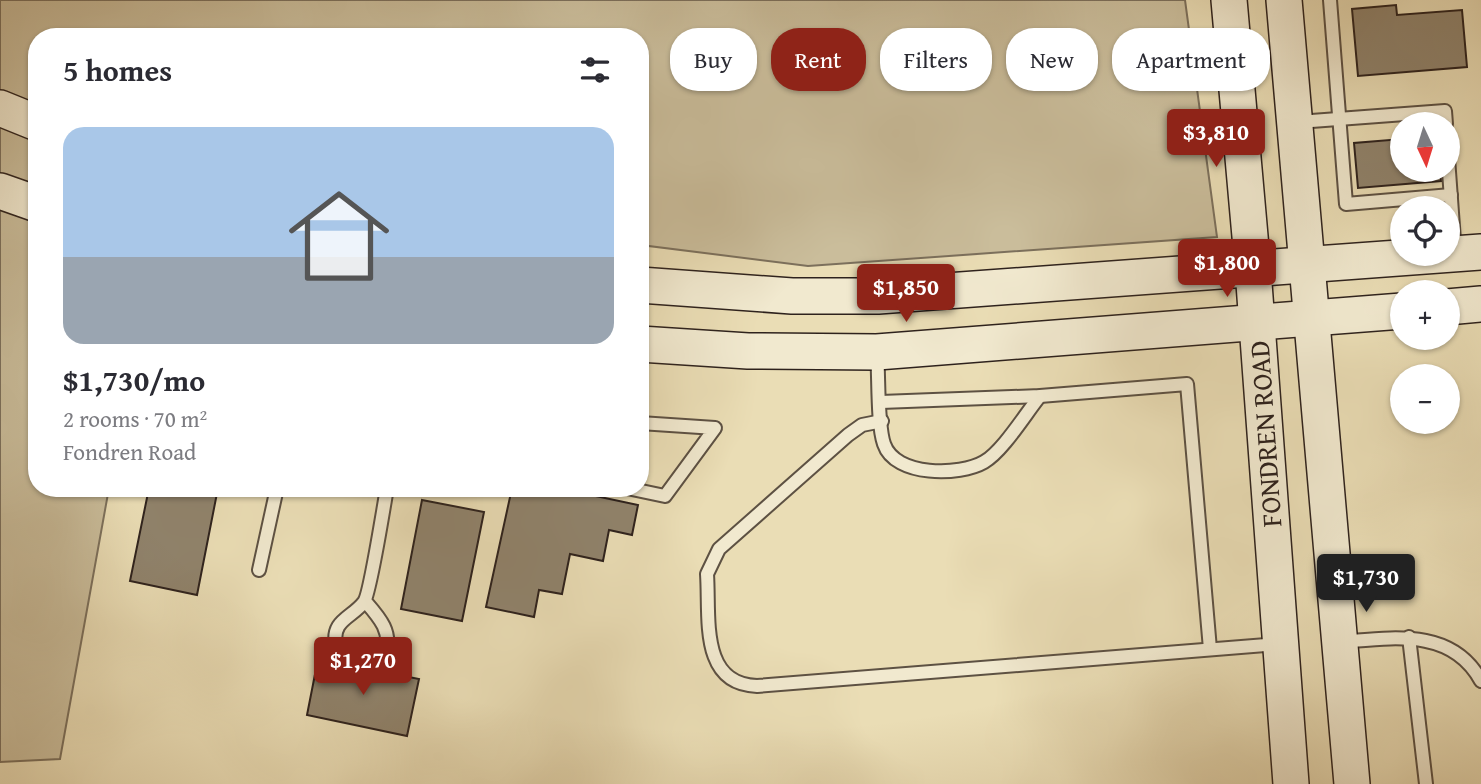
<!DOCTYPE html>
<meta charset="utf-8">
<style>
:root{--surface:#fff;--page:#f2f2f3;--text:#2b2b33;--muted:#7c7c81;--accent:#8f2418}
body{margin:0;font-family:"Gentium Book Plus",serif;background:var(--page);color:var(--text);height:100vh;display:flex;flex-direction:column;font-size:26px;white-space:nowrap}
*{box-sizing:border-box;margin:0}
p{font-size:23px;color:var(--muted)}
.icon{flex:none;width:38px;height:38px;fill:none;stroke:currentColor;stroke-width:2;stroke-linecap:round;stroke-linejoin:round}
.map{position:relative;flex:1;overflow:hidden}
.details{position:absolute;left:28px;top:28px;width:621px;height:469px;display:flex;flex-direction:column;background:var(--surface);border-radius:28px;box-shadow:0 2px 5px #0004}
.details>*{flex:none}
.hud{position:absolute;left:670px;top:28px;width:665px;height:63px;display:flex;gap:14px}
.needle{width:46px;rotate:176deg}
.controls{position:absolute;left:1390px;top:112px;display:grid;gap:14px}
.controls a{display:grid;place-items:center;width:70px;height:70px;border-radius:50%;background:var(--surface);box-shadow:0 2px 5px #0004;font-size:35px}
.price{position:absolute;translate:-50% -60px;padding:0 16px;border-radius:7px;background:var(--accent);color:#fff;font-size:23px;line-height:46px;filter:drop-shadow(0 2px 4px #0008)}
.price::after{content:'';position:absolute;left:50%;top:42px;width:21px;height:16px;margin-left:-10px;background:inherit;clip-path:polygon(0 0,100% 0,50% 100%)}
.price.selected{background:#222;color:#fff}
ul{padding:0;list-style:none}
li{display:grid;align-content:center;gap:14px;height:371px;padding:0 35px}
li span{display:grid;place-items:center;height:217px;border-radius:21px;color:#555}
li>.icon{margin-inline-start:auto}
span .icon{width:126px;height:126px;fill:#fffc;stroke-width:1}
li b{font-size:30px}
h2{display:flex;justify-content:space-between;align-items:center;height:84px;padding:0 35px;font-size:30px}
.chip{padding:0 24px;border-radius:28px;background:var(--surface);box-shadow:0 2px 5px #0004;font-size:24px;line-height:63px}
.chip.selected{background:var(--accent);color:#fff}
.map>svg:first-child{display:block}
.green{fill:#cabd9b;stroke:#7c705c;stroke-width:2}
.building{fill:#90836c;stroke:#2e221d;stroke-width:2}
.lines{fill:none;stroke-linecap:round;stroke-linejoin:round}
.service-casing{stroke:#5d5143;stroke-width:16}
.secondary-casing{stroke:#2e221d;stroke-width:38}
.service{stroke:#f1e9cf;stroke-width:12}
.secondary{stroke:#f1e9cf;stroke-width:35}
.labels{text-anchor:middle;stroke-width:6;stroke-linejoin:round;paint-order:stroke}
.street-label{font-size:28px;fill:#2e221d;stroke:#f1e9cf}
</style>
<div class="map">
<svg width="1481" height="784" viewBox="0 0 1481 784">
<rect width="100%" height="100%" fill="#eaddb5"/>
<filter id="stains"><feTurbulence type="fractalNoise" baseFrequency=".00286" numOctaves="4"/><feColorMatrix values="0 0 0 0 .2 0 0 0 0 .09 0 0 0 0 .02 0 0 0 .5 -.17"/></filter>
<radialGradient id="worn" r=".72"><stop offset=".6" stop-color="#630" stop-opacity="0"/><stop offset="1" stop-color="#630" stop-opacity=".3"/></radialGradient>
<!-- green -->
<polygon class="green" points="0,0 1185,0 1217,237 808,266 641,245 640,37 37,37 37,488 109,488 60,759 0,762"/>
<!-- building -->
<g class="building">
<polygon points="1396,5 1397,15 1462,10 1467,67 1358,76 1352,9"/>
<polygon points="1402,139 1402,170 1440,170 1441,181 1358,188 1354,143"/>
<polygon points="149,488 218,488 197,595 130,581"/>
<polygon points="512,488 558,488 638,505 632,535 609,530 603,561 570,554 562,594 539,590 534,617 486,607"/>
<polygon points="422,500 484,512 462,621 401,609"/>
<polygon points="318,659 419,679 407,736 307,715"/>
</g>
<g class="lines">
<!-- service casing -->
<g class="service-casing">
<g id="service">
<polyline points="1330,0 1346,204 1451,195"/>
<polyline points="1298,122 1445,111 1446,124"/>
<polyline points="1447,144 1455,254"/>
<path d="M877,353C879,376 877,424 884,444C895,477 960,476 984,462C1003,451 1026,413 1040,396"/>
<polyline points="881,402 1040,396 1187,384 1210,649"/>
<path d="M882,421L862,425L848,435L719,549L707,574C710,617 699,684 757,686L1278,644"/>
<polyline points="627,488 665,496 715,428 640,423"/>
<polyline points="259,570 277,488"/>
<path d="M365,601C379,617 393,632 385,654L346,650L336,645C331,620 352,618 364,602C370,594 384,505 387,488"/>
<polyline points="1409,637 1426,784"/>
<path d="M1340,642C1391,638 1452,627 1481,681"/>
</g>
</g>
<!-- secondary casing -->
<g class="secondary-casing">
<g id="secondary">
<polyline points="1229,0 1253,270 1291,784"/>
<polyline points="1284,0 1352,784"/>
<polyline points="0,108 37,123"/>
<polyline points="0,191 37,204"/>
<polyline points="640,285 792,296 878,296 1481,252"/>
<polyline points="1447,307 1481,304"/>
<polyline points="640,344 748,351 877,352 1402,311"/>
</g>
</g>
<!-- service -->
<use href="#service" class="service"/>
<!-- secondary -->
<use href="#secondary" class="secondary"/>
</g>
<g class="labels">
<!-- street labels -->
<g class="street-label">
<text transform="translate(1265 434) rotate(-94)" y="10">FONDREN ROAD</text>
</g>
</g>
<rect width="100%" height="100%" filter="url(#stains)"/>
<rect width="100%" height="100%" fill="url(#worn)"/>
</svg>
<div class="controls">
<a><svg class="needle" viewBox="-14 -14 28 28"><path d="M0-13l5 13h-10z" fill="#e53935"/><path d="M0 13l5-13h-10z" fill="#7c7c81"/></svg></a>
<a><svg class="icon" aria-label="locate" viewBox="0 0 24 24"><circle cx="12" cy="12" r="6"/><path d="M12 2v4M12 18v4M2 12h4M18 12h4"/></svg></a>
<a>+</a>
<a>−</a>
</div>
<b class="price" style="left:1216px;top:169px">$3,810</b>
<b class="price" style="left:1227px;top:299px">$1,800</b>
<b class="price" style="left:906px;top:324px">$1,850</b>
<b class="price selected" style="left:1366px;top:614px">$1,730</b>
<b class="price" style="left:363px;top:697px">$1,270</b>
<div class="hud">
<a class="chip">Buy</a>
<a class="chip selected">Rent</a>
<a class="chip">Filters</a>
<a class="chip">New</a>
<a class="chip">Apartment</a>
</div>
<section class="details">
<h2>5 homes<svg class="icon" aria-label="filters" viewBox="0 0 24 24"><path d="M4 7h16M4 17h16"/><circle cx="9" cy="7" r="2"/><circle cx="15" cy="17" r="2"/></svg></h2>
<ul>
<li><span style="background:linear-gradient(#a9c7e8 60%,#9aa5b1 0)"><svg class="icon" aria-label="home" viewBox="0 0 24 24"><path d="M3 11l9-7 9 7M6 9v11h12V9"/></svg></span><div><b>$1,730/mo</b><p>2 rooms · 70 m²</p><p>Fondren Road</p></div></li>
</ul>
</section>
</div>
